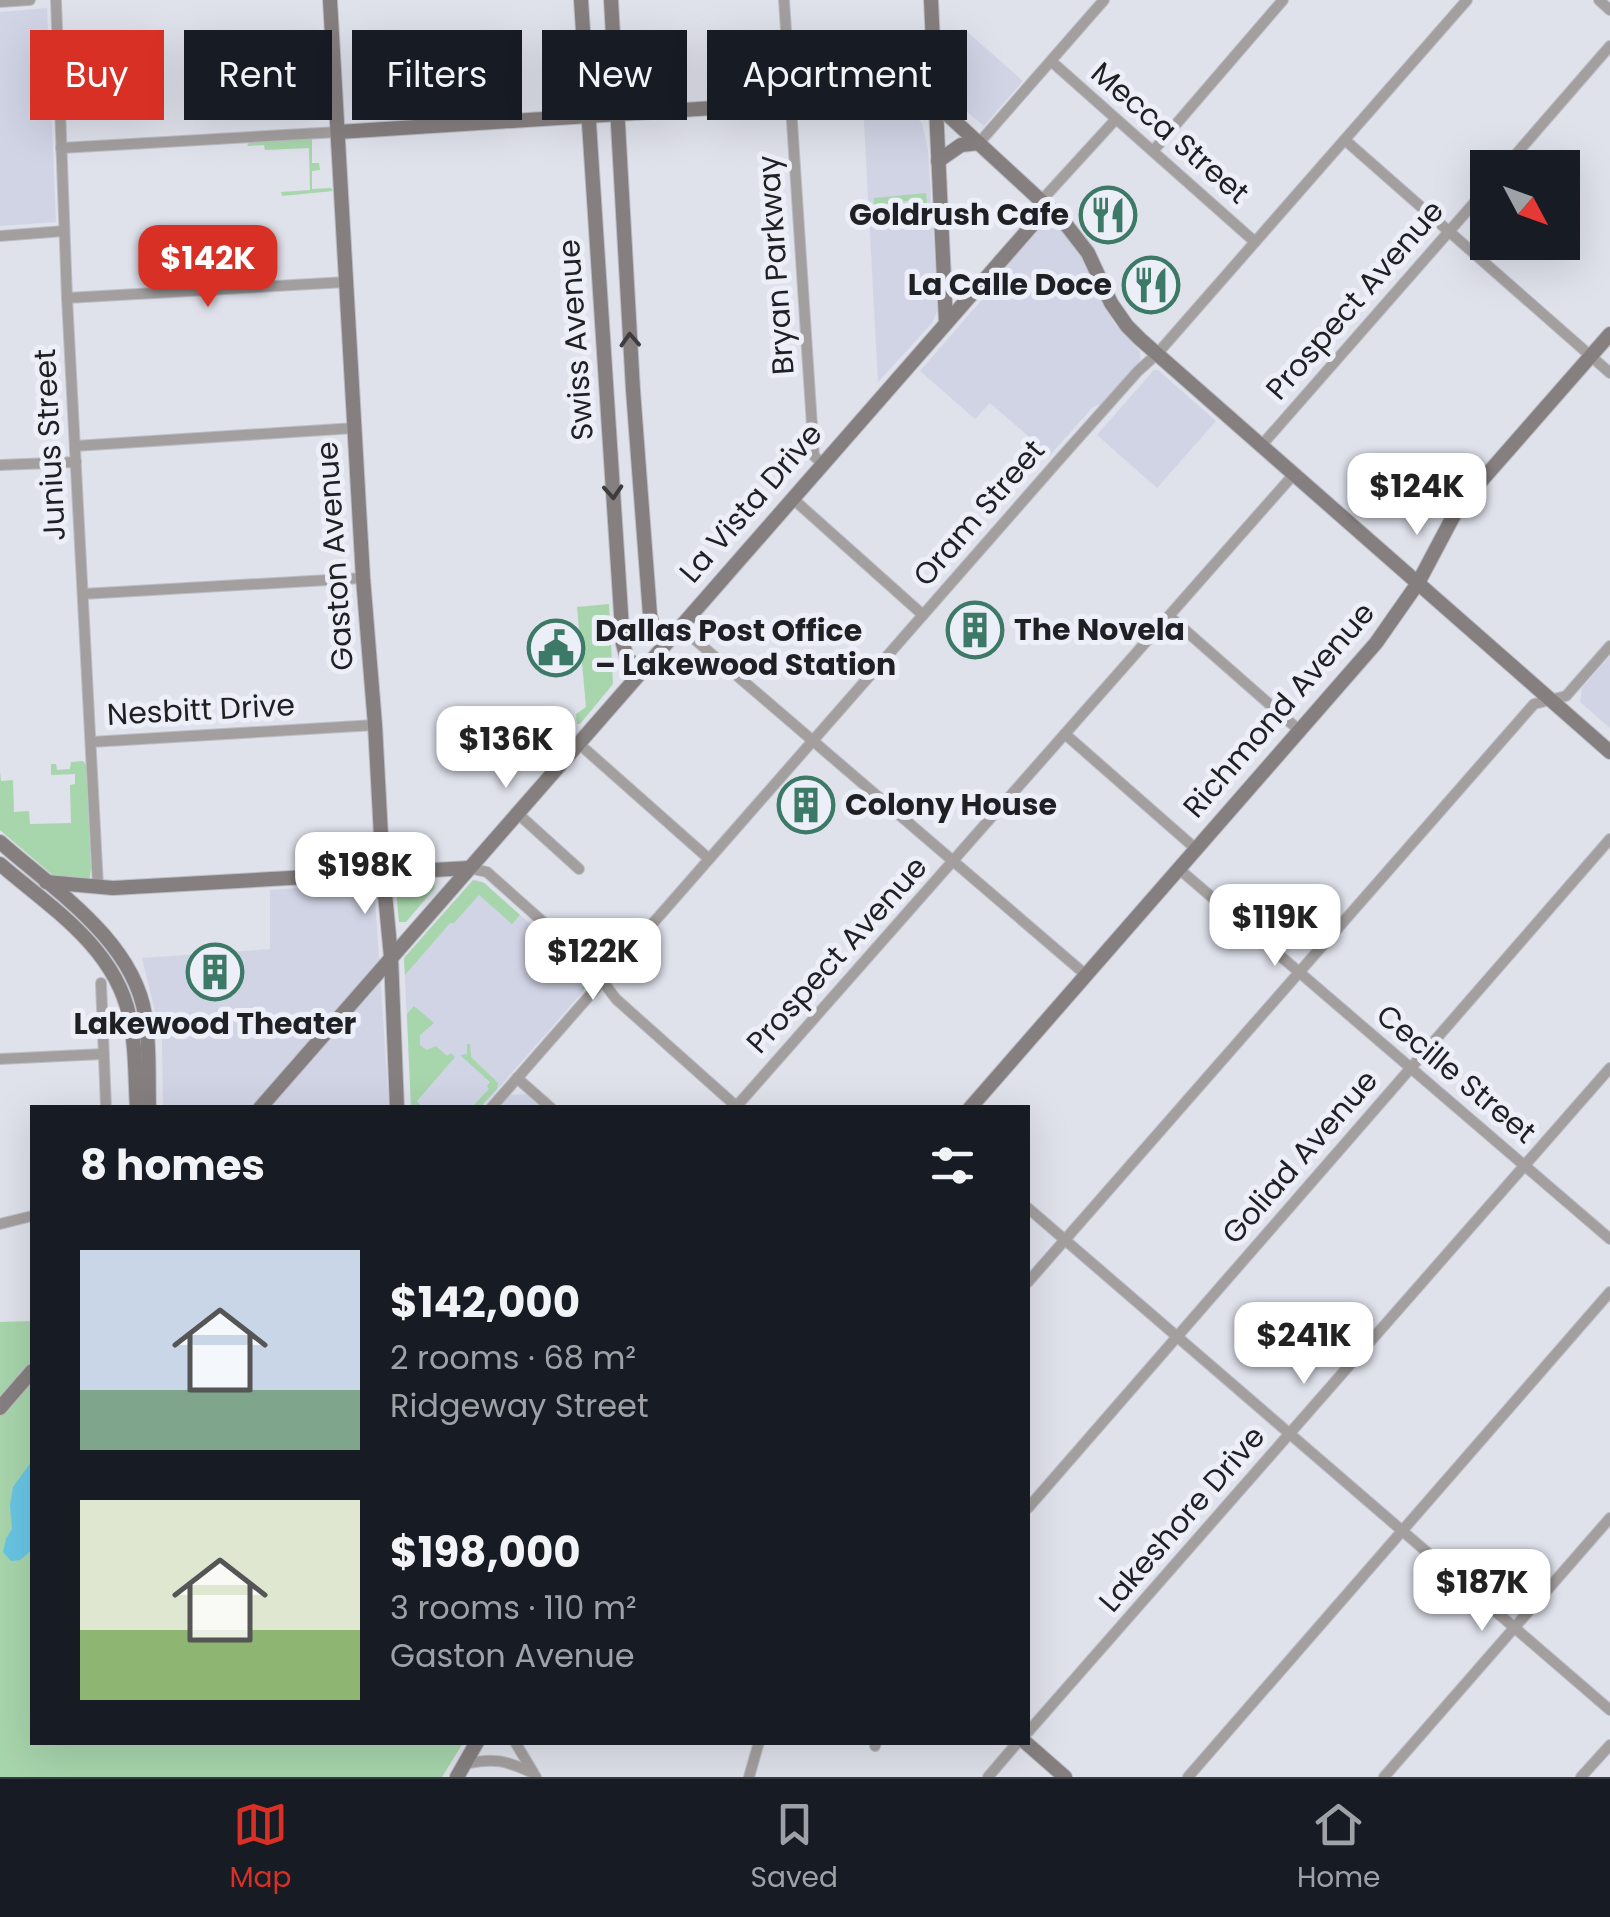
<!DOCTYPE html>
<meta charset="utf-8">
<style>
:root{--surface:#171b24;--page:#20242c;--text:#f1f3f6;--muted:#9ea1a6;--line:#363941;--accent:#d93025}
body{margin:0;font-family:Poppins,sans-serif;background:var(--page);color:var(--text);height:100vh;display:flex;flex-direction:column;font-size:38px;white-space:nowrap}
*{box-sizing:border-box;margin:0}
p{font-size:32px;color:var(--muted)}
.icon{flex:none;width:55px;height:55px;fill:none;stroke:currentColor;stroke-width:2;stroke-linecap:round;stroke-linejoin:round}
.map{position:relative;flex:1;overflow:hidden}
.panel{position:absolute;left:30px;top:1105px;width:1000px;height:640px;display:flex;flex-direction:column;background:var(--surface);border-radius:0px;box-shadow:0 10px 40px #0002}
.panel>*{flex:none}
.top-card{position:absolute;left:30px;top:30px;width:1000px;height:90px;display:flex;gap:20px}
.needle{width:65px;rotate:131deg}
.fabs{position:absolute;left:1470px;top:150px;display:grid;gap:20px}
.fabs a{display:grid;place-items:center;width:110px;height:110px;border-radius:0px;background:var(--surface);box-shadow:0 10px 40px #0002;font-size:50px}
.price{position:absolute;translate:-50% -85px;padding:0 22px;border-radius:20px;background:#fff;color:#222;font-size:32px;line-height:65px;filter:drop-shadow(0 2px 5px #0008)}
.price::after{content:'';position:absolute;left:50%;top:60px;width:30px;height:22px;margin-left:-15px;background:inherit;clip-path:polygon(0 0,100% 0,50% 100%)}
.price.current{background:var(--accent);color:#fff}
ul{padding:0;list-style:none}
li{display:flex;align-items:center;gap:30px;height:250px;padding:0 50px}
li span{display:grid;place-items:center;flex:none;width:280px;height:200px;border-radius:0px;color:#555}
li>.icon{margin-inline-start:auto}
span .icon{width:120px;height:120px;fill:#fffc;stroke-width:1}
li b{font-size:42px}
h2{display:flex;justify-content:space-between;align-items:center;height:120px;padding:0 50px;font-size:42px}
.tag{padding:0 35px;border-radius:0px;background:var(--surface);box-shadow:0 10px 40px #0002;font-size:35px;line-height:90px}
.tag.current{background:var(--accent);color:#fff}
.menu{display:flex;justify-content:space-around;align-items:center;height:140px;border-top:2px solid var(--line);background:var(--surface);font-size:28px;color:var(--muted)}
.menu a{display:grid;justify-items:center;gap:5px}
.menu .current{color:var(--accent)}
.map>svg:first-child{display:block}
.built{fill:#d1d4e5}
.green{fill:#a7d5ac}
.water{fill:#68c5e4}
.lines{fill:none;stroke-linecap:round;stroke-linejoin:round}
.street-casing{stroke:#bcbec7;stroke-width:12}
.secondary-casing{stroke:#bcbec7;stroke-width:16}
.street{stroke:#a49f9f;stroke-width:10}
.secondary{stroke:#867f7f;stroke-width:14}
.oneway{stroke:#3e3c3f}
.labels{text-anchor:middle;stroke-width:10;stroke-linejoin:round;paint-order:stroke}
.street-label{font-size:30px;fill:#1f2023;stroke:#eceef8}
.poi-label{font-size:30px;font-weight:bold;fill:#1f2023;stroke:#eceef8;text-anchor:start}
</style>
<div class="map">
<svg width="1610" height="1777" viewBox="0 0 1610 1777">
<rect width="100%" height="100%" fill="#dfe1eb"/>
<!-- built -->
<g class="built">
<polygon points="47,8 56,222 0,226 0,12"/>
<polygon points="964,29 1023,81 984,126 968,113 956,95 944,34"/>
<polygon points="863,104 903,105 922,123 928,149 938,309 932,323 878,382"/>
<polygon points="1044,224 1052,224 1061,230 1078,250 1114,323 1140,351 1140,360 1136,367 1104,403 1093,407 1050,455 990,403 975,419 920,371 986,295 982,291 1039,227"/>
<polygon points="1154,370 1158,370 1216,421 1157,488 1097,435"/>
<polygon points="1610,656 1610,728 1580,702 1582,688"/>
<polygon points="476,880 483,882 573,962 589,981 587,987 482,1107 411,1107 404,958 473,881"/>
<polygon points="374,883 389,1107 163,1107 162,1041 142,958 270,949 270,890"/>
<polygon points="527,1094 543,1107 500,1107 510,1095"/>
</g>
<!-- green -->
<g class="green">
<polygon points="312,137 312,163 319,163 320,170 312,171 312,189 331,188 333,191 282,196 281,192 310,190 309,148 265,150 264,145 247,146 250,141"/>
<polygon points="926,193 927,203 920,203 919,200 894,202 892,204 892,215 874,217 874,198"/>
<polygon points="609,604 613,684 580,724 577,724 576,714 586,707 577,607"/>
<polygon points="83,761 86,765 91,867 90,877 85,881 56,878 0,830 0,772 1,781 13,780 14,812 29,811 30,824 71,823 70,785 75,784 75,774 51,775 51,764 56,764 57,770 70,769 71,762"/>
<polygon points="473,880 484,883 520,915 512,924 479,895 454,923 450,923 405,975 404,958"/>
<polygon points="432,882 435,884 434,889 406,922 399,922 396,890 398,886"/>
<polygon points="535,928 573,962 589,981 584,990 581,988 586,982 545,942 539,947 527,936"/>
<polygon points="414,1006 434,1023 420,1035 420,1045 427,1050 436,1046 447,1056 451,1053 455,1057 417,1101 422,1107 411,1107 407,1014"/>
<polygon points="467,1044 470,1044 471,1057 498,1083 497,1089 480,1107 472,1107 489,1089 487,1086 490,1082 460,1055 467,1054"/>
<polygon points="32,1321 32,1742 463,1743 442,1777 0,1777 0,1322"/>
</g>
<!-- water -->
<polygon class="water" points="32,1461 32,1550 20,1560 11,1561 3,1552 6,1539 12,1529 10,1505 13,1487"/>
<g class="lines">
<!-- street casing -->
<g class="street-casing">
<g id="street">
<polyline points="56,0 67,298 98,886"/>
<polyline points="784,0 814,456 822,463"/>
<polyline points="1599,0 1610,10"/>
<polyline points="0,2 30,0"/>
<polyline points="1051,61 1255,242"/>
<polyline points="1345,140 1610,373"/>
<polyline points="979,143 1104,0"/>
<polyline points="61,148 338,132"/>
<polyline points="1153,151 1283,0"/>
<polyline points="1504,168 1610,46"/>
<polyline points="1041,201 1116,119"/>
<polyline points="0,236 64,231"/>
<polyline points="67,298 346,282"/>
<polyline points="75,446 355,428"/>
<polyline points="1261,446 1488,187"/>
<polyline points="0,465 76,462"/>
<polyline points="792,498 923,615"/>
<polyline points="83,594 363,578"/>
<polyline points="1169,616 1300,731"/>
<polyline points="679,626 1086,975"/>
<polyline points="1065,734 1196,849"/>
<polyline points="91,742 375,725"/>
<polyline points="577,742 708,858"/>
<polyline points="516,812 579,869"/>
<polyline points="469,868 487,872 588,962 616,999 736,1106"/>
<polyline points="1179,869 1610,1239"/>
<polyline points="101,983 106,1108"/>
<polyline points="0,1059 103,1054"/>
<polyline points="517,1078 551,1108"/>
<polyline points="491,1108 1065,453 1138,371 1157,354 1467,0"/>
<polyline points="735,1108 1294,474"/>
<polyline points="1028,1208 1610,1710"/>
<polyline points="0,1224 32,1216"/>
<polyline points="1028,1282 1534,704 1566,696 1610,646"/>
<polyline points="1028,1508 1610,839"/>
<polyline points="1028,1732 1610,1068"/>
<polyline points="515,1742 533,1772"/>
<polyline points="875,1746 876,1742"/>
<path d="M465,1764C495,1757 506,1761 533,1773L536,1777"/>
<polyline points="749,1777 759,1742"/>
<polyline points="988,1777 1018,1742"/>
<polyline points="1188,1777 1610,1292"/>
<polyline points="1384,1777 1610,1518"/>
<polyline points="1581,1777 1610,1745"/>
</g>
</g>
<!-- secondary casing -->
<g class="secondary-casing">
<g id="secondary">
<polyline points="330,0 363,578 375,725 383,873 391,957 397,1108"/>
<polyline points="581,0 623,644 627,658 641,670"/>
<polyline points="611,0 633,390 650,615 653,627 666,641"/>
<polyline points="931,0 946,323"/>
<polyline points="338,132 902,96 923,100 947,114 1064,222 1088,253 1111,303 1127,326 1140,339 1610,752"/>
<polyline points="938,161 961,145 979,143"/>
<path d="M0,842C53,889 133,940 145,1015C150,1045 148,1077 149,1108"/>
<path d="M0,864C50,907 114,947 129,1015C136,1045 135,1077 137,1108"/>
<polyline points="46,882 113,888 469,868"/>
<polyline points="260,1108 1048,207"/>
<polyline points="970,1108 1376,643 1418,583 1454,515 1468,496 1610,334"/>
<polyline points="0,1408 32,1371"/>
<polyline points="1025,1742 1065,1777"/>
<polyline points="457,1777 477,1742"/>
</g>
</g>
<!-- street -->
<use href="#street" class="street"/>
<!-- secondary -->
<use href="#secondary" class="secondary"/>
</g>
<!-- one-way arrows -->
<defs><path id="oneway-chevron" d="M-2-3.5L2.5 0L-2 3.5" fill="none" stroke-width="1.6" stroke-linecap="round" stroke-linejoin="round" transform="scale(2.5)"/></defs>
<g class="oneway">
<use href="#oneway-chevron" transform="translate(630 340) rotate(-93)"/>
<use href="#oneway-chevron" transform="translate(613 492) rotate(86)"/>
</g>
<!-- icons -->
<defs>
<g id="restaurant-ring" transform="scale(2.875)"><circle r="9.5" fill="#eceef8" stroke="#3c7966" stroke-width="1.5"/><path d="M-5-6h1v4h1v-4h1v4h1v-4h1v5L-1.5 .5V6h-2V.5L-5-1ZM5-6V6H3V1.5H1.5Q1.5-4 5-6Z" fill="#3c7966"/></g>
<g id="building-ring" transform="scale(2.875)"><circle r="9.5" fill="#eceef8" stroke="#3c7966" stroke-width="1.5"/><path d="M-4-6H4V6H1V3H-1V6H-4ZM-2.5-4.3h1.7v1.8h-1.7ZM.8-4.3h1.7v1.8H.8ZM-2.5-1h1.7V.8h-1.7ZM.8-1h1.7V.8H.8Z" fill="#3c7966"/></g>
<g id="civic-ring" transform="scale(2.875)"><circle r="9.5" fill="#eceef8" stroke="#3c7966" stroke-width="1.5"/><path d="M-.6-6.5H3V-4.5H.6V-3L4-1V1h2V6H-6V1h2V-1L-.6-3ZM-1.2 2.5V6h2.4V2.5Z" fill="#3c7966"/></g>
</defs>
<g fill-rule="evenodd">
<use href="#restaurant-ring" x="1108" y="215"/>
<use href="#restaurant-ring" x="1151" y="285"/>
<use href="#building-ring" x="975" y="630"/>
<use href="#civic-ring" x="556" y="648"/>
<use href="#building-ring" x="806" y="805"/>
<use href="#building-ring" x="215" y="972"/>
</g>
<g class="labels">
<!-- street labels -->
<g class="street-label">
<text transform="translate(1170 133) rotate(41)" y="10">Mecca Street</text>
<text transform="translate(776 265) rotate(-94)" y="10">Bryan Parkway</text>
<text transform="translate(1355 300) rotate(-49)" y="10">Prospect Avenue</text>
<text transform="translate(576 340) rotate(-94)" y="10">Swiss Avenue</text>
<text transform="translate(50 445) rotate(-93)" y="10">Junius Street</text>
<text transform="translate(751 503) rotate(-49)" y="10">La Vista Drive</text>
<text transform="translate(979 513) rotate(-49)" y="10">Oram Street</text>
<text transform="translate(335 556) rotate(-94)" y="10">Gaston Avenue</text>
<text transform="translate(201 710) rotate(-3)" y="10">Nesbitt Drive</text>
<text transform="translate(1279 710) rotate(-49)" y="10">Richmond Avenue</text>
<text transform="translate(837 955) rotate(-48)" y="10">Prospect Avenue</text>
<text transform="translate(1456 1074) rotate(40)" y="10">Cecille Street</text>
<text transform="translate(1300 1157) rotate(-49)" y="10">Goliad Avenue</text>
<text transform="translate(1182 1519) rotate(-49)" y="10">Lakeshore Drive</text>
</g>
<!-- poi labels -->
<g class="poi-label">
<text x="1069" y="225" text-anchor="end">Goldrush Cafe</text>
<text x="1112" y="295" text-anchor="end">La Calle Doce</text>
<text x="1014" y="640">The Novela</text>
<text x="595" y="641">Dallas Post Office<tspan x="595" dy="34">– Lakewood Station</tspan></text>
<text x="845" y="815">Colony House</text>
<text x="215" y="1034" text-anchor="middle">Lakewood Theater</text>
</g>
</g>
</svg>
<div class="fabs">
<a><svg class="needle" viewBox="-14 -14 28 28"><path d="M0-13l5 13h-10z" fill="#e53935"/><path d="M0 13l5-13h-10z" fill="#9ea1a6"/></svg></a>
</div>
<b class="price current" style="left:208px;top:310px">$142K</b>
<b class="price" style="left:1417px;top:538px">$124K</b>
<b class="price" style="left:506px;top:791px">$136K</b>
<b class="price" style="left:365px;top:917px">$198K</b>
<b class="price" style="left:1275px;top:969px">$119K</b>
<b class="price" style="left:593px;top:1003px">$122K</b>
<b class="price" style="left:1304px;top:1387px">$241K</b>
<b class="price" style="left:1482px;top:1634px">$187K</b>
<div class="top-card">
<a class="tag current">Buy</a>
<a class="tag">Rent</a>
<a class="tag">Filters</a>
<a class="tag">New</a>
<a class="tag">Apartment</a>
</div>
<section class="panel">
<h2>8 homes<svg class="icon" aria-label="filters" viewBox="0 0 24 24"><path d="M4 7h16M4 17h16"/><circle cx="9" cy="7" r="2"/><circle cx="15" cy="17" r="2"/></svg></h2>
<ul>
<li><span style="background:linear-gradient(#c9d6e8 70%,#7fa58c 0)"><svg class="icon" aria-label="home" viewBox="0 0 24 24"><path d="M3 11l9-7 9 7M6 9v11h12V9"/></svg></span><div><b>$142,000</b><p>2 rooms · 68 m²</p><p>Ridgeway Street</p></div></li>
<li><span style="background:linear-gradient(#dfe7d0 65%,#8fb573 0)"><svg class="icon" aria-label="home" viewBox="0 0 24 24"><path d="M3 11l9-7 9 7M6 9v11h12V9"/></svg></span><div><b>$198,000</b><p>3 rooms · 110 m²</p><p>Gaston Avenue</p></div></li>
</ul>
</section>
</div>
<nav class="menu">
<a class="current"><svg class="icon" aria-label="map" viewBox="0 0 24 24"><path d="M3 6l6-2 6 2 6-2v14l-6 2-6-2-6 2zM9 4v14M15 6v14"/></svg>Map</a>
<a><svg class="icon" aria-label="saved" viewBox="0 0 24 24"><path d="M7 4h10v16l-5-4-5 4z"/></svg>Saved</a>
<a><svg class="icon" aria-label="home" viewBox="0 0 24 24"><path d="M3 11l9-7 9 7M6 9v11h12V9"/></svg>Home</a>
</nav>
